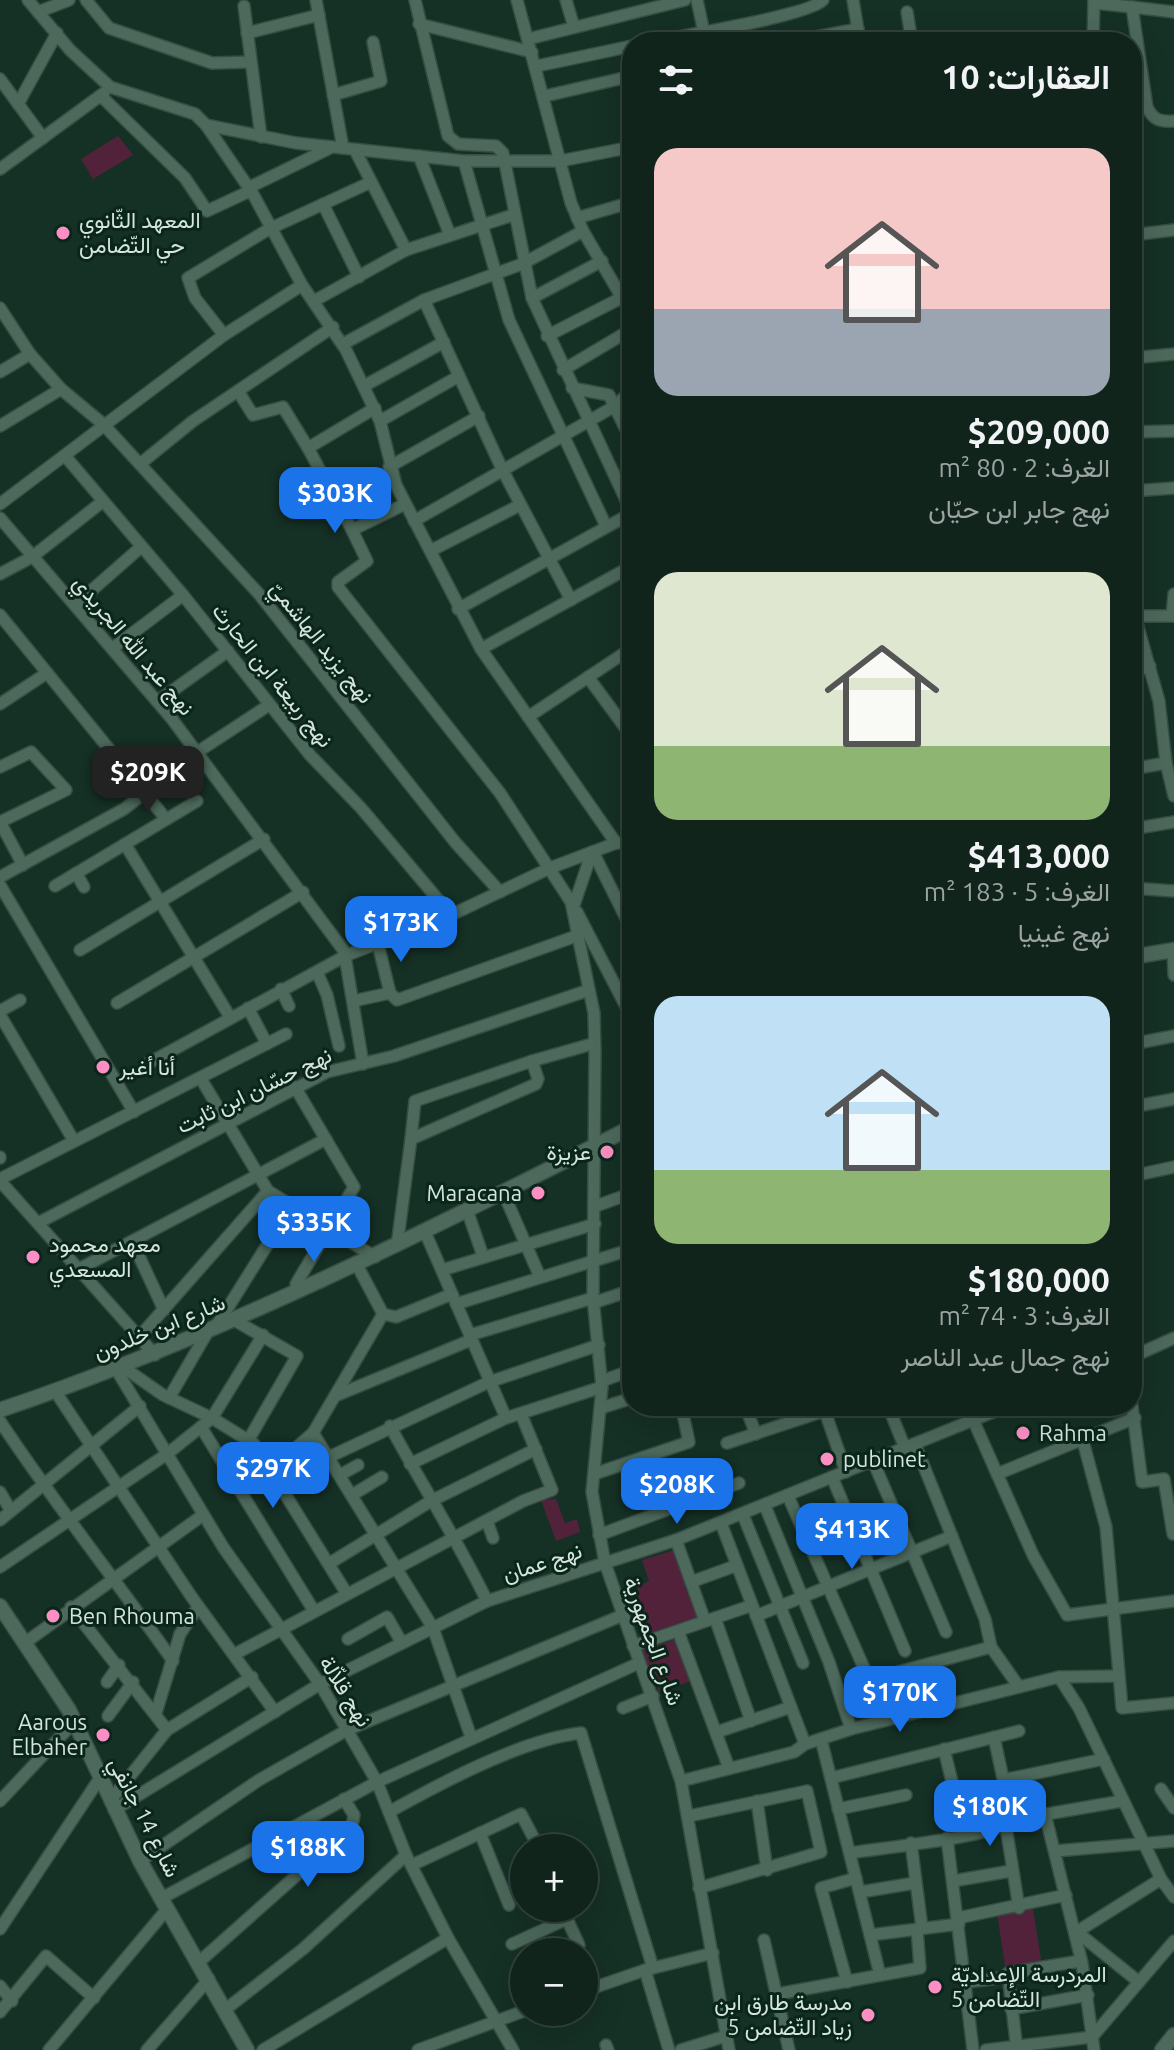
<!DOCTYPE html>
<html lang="ar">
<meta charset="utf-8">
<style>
:root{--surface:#10241c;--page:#1e3029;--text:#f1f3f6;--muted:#9ca4a3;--line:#30413b;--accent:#1a73e8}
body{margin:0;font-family:Ubuntu,Vazirmatn,sans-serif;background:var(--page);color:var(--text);direction:rtl;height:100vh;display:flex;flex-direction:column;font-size:30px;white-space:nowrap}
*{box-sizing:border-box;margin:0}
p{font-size:26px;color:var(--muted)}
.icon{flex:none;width:44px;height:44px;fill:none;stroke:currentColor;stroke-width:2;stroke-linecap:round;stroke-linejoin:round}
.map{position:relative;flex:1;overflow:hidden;direction:ltr}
.sheet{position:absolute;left:622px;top:32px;width:520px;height:1384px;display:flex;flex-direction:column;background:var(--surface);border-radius:32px;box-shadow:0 8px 32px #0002,0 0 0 2px var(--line);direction:rtl}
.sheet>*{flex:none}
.fabs{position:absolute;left:510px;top:1834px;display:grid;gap:16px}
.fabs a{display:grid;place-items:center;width:88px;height:88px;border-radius:50%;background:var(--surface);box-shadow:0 8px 32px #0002,0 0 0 2px var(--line);font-size:40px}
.price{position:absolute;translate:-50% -68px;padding:0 18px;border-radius:16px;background:var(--accent);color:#fff;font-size:26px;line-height:52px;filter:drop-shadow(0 2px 4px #0008)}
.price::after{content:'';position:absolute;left:50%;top:48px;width:24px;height:18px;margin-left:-12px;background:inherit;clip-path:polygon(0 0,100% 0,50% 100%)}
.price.current{background:#222;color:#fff}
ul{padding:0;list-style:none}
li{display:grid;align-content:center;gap:16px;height:424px;padding:0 32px}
li span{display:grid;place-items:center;height:248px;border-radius:24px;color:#555}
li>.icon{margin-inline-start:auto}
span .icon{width:144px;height:144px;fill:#fffc;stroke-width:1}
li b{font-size:34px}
h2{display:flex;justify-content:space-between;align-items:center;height:96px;padding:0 32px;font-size:34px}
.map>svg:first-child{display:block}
.green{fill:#512239}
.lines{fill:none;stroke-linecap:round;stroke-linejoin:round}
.street-casing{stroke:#374d44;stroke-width:14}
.secondary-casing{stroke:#374d44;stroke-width:17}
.street{stroke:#4c695b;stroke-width:11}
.secondary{stroke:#4c695b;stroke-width:14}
.poi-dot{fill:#fb8fc3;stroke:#0a261b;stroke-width:3}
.labels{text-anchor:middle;stroke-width:6;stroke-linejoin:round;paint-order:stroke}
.poi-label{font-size:22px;fill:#d5e5dd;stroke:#0a261b;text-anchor:start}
.street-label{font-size:22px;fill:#d5e5dd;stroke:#0a261b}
</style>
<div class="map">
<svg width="1174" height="2050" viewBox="0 0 1174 2050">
<rect width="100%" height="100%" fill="#153025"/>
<!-- green -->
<g class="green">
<polygon points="118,136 133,155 93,179 81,159"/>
<polygon points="556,1499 565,1523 577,1519 580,1532 556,1541 541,1500"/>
<polygon points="677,1549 700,1618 644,1636 631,1597 639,1594 637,1586 649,1581 642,1560"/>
<polygon points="677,1639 694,1680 659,1692 641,1650"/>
<polygon points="1032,1902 1042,1966 1006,1972 997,1913"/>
</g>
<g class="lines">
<!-- street casing -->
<g class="street-casing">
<g id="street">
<polyline points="28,0 38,12 69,0"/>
<polyline points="86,0 109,28 212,63 250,62"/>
<polyline points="316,0 343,148"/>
<polyline points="415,0 448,136 458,144 496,146 503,153 532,298 632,513 458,609"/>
<polyline points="517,0 571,203 583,231 632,315"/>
<polyline points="566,0 574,27"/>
<polyline points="697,0 706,42"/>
<polyline points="853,0 860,42"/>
<polyline points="1094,3 1132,7"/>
<polyline points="244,6 261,137"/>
<polyline points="38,12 70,50 110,87 195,114 206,125 296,143 464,161 560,161 632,147"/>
<polyline points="907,12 912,42"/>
<path d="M1174,12L1132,7L1147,107C1153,120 1160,122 1174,121"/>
<polyline points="419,24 532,52"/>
<polyline points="247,33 319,15"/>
<polyline points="528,39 685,0"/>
<path d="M651,42C680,36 809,16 823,0"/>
<polyline points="790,42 858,29"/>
<polyline points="961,42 985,38"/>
<polyline points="1029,42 1040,42"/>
<polyline points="1093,42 1094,0"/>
<polyline points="537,66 632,46"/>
<polyline points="0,79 43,138"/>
<polyline points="333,95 381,81 373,42"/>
<polyline points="101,96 185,178 207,211 250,191"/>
<polyline points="545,96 632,76"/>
<polyline points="18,104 57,33"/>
<polyline points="206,125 253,194 302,285 346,350 380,421 396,485 481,649 616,843"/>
<polyline points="355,150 406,250"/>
<polyline points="419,156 450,235"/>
<polyline points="464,161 509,320 606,526"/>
<polyline points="0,169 104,93"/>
<polyline points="248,188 330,148"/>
<polyline points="323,204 359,277"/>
<polyline points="577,218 632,202"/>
<polyline points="1132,235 1174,230"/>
<polyline points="618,289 632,285"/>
<polyline points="532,298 602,261"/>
<polyline points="424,300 502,469 571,600"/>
<polyline points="314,301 406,250 513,215"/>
<polyline points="0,308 30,354 61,389 103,424 259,594 455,842 500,892"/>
<polyline points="224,335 302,285"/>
<polyline points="547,336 623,297"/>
<polyline points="343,344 424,300 522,264 583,231"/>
<polyline points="1132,358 1174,354"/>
<polyline points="563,370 632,329"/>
<polyline points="0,372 30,354"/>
<polyline points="364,386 444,342"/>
<polyline points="572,388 609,395 632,442"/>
<polyline points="238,391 253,415 283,407 308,448 375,408"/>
<polyline points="380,421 459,376"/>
<polyline points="0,426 61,389"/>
<polyline points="1132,432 1174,431"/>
<polyline points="308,448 352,530 405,504"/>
<polyline points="66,457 183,595 310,755 361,808 451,915"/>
<polyline points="140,464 193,421 333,327"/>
<polyline points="389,467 479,416"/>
<polyline points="1132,491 1174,488"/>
<polyline points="0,504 224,335 195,298 188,278 269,229 369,183"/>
<polyline points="0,518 172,719 347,955"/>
<polyline points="414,521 615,406 632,390"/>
<polyline points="352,530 367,561 338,582 338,587 500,793 571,902 594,1013 595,1052 593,1298 602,1387 592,1492 605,1563 681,1781 729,2050"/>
<polyline points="432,550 520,505"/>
<polyline points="0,574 32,557 102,502"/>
<polyline points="75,605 141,547"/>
<polyline points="1132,606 1159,701 1166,763 1174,796"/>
<polyline points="0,615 166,819"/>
<polyline points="1172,616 1174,594"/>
<polyline points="1132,619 1142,616 1174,616"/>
<polyline points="632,628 628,633 632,642"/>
<polyline points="113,648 183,595"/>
<polyline points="481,649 632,566"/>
<polyline points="1132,672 1150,666"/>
<polyline points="588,677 632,737"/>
<polyline points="158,701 228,651"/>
<polyline points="0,704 47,673"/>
<polyline points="528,717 632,648"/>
<polyline points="0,767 31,752 66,790 0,822"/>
<polyline points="1132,769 1166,763"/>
<polyline points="0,822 23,865"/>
<polyline points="1132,829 1174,822"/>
<polyline points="125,844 230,1017"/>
<polyline points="593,852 632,930"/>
<polyline points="76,873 84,887"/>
<polyline points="0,877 124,809 196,753 269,705"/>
<polyline points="0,885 134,1112"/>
<polyline points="55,886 197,801"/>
<polyline points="1132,888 1174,891"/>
<polyline points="573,908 592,852"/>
<polyline points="577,912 632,1018"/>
<polyline points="378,944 390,993"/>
<polyline points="80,950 264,839"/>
<polyline points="1173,950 1174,975"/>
<polyline points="345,956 363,1064"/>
<polyline points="317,972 327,995 339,1046"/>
<polyline points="281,989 289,1006"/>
<polyline points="353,1001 390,993 397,1000 579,935"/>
<polyline points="117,1003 303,892"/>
<polyline points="248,1008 267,1044"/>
<polyline points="0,1011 20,1000"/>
<polyline points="0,1015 74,1141"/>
<polyline points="1132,1044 1174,1036"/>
<polyline points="147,1064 347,955 451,915 550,868 616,843 632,843"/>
<polyline points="201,1079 268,1191 375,1257"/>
<polyline points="295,1087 354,1187 296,1284"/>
<polyline points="1132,1107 1174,1099"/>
<polyline points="411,1139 415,1101 532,1061"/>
<polyline points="0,1157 0,1158"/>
<polyline points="1132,1176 1174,1167"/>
<polyline points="0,1179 286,1034"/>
<polyline points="0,1181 155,1355"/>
<polyline points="503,1192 540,1277"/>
<polyline points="596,1206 632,1193"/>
<polyline points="467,1210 483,1256"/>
<polyline points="38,1223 327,1072 394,1056 589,990"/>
<polyline points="425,1232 506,1418"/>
<polyline points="132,1241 164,1310"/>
<polyline points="397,1246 411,1139 536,1084 538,1079 532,1061 592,1044"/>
<polyline points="357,1265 383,1314"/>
<polyline points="79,1269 326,1139"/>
<polyline points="442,1270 595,1224"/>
<polyline points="593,1303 632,1290"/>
<polyline points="456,1304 632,1249"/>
<polyline points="234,1320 297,1356 249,1439"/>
<polyline points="217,1325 291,1207"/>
<polyline points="141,1335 268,1191"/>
<polyline points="470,1335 593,1298"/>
<polyline points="1132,1357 1174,1338"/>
<polyline points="123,1367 163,1395 212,1418 254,1444 347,1594"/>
<polyline points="116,1369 223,1547 320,1684 347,1730 377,1782 406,1855 448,1938 513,2050"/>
<polyline points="602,1381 632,1370"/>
<polyline points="55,1391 191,1596 275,1712"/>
<polyline points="335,1396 471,1340"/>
<polyline points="169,1398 207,1333"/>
<polyline points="745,1406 756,1434"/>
<polyline points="823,1406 846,1472"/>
<polyline points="888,1406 905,1448"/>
<polyline points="967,1406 1033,1555 1067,1615 1174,1601"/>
<polyline points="1132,1406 1142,1482 1164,1479 1173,1534"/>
<polyline points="601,1408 632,1398"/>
<path d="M0,1421C54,1503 116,1580 173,1661"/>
<path d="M390,1426C422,1485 458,1541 487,1601"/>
<polyline points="201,1427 314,1611"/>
<polyline points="313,1433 433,1628 471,1737"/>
<polyline points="1083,1441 1106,1527 1122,1708 1174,1703"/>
<polyline points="727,1443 824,1411"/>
<polyline points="915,1444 985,1619 991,1647 1019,1687"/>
<polyline points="298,1446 313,1433 383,1314 396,1317 452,1294"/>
<polyline points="329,1457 489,1382 599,1345"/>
<polyline points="873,1461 946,1632"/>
<polyline points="410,1464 506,1418 602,1387"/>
<polyline points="594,1474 689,1442 682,1409"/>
<polyline points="997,1474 1135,1418"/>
<polyline points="340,1475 358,1465"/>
<polyline points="832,1477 905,1651"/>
<polyline points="0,1492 11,1511"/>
<polyline points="352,1495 382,1477"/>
<polyline points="788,1496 864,1668"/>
<polyline points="765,1506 829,1662 851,1729"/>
<polyline points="743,1515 803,1663"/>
<polyline points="0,1520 140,1406"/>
<polyline points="487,1521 493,1538"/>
<polyline points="721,1523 805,1744"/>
<polyline points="599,1535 739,1483"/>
<polyline points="676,1540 705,1621"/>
<polyline points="330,1563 431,1501 536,1449"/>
<polyline points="0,1567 167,1454 212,1418 263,1335"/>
<polyline points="691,1582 735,1566"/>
<polyline points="71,1607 167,1730"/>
<polyline points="756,1616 952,1536"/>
<polyline points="715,1618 751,1721"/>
<polyline points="678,1631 729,1768"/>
<polyline points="348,1639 387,1617 402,1643"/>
<polyline points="26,1642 203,1515"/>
<polyline points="633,1646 750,1606"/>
<polyline points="235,1654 523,1501 552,1490 521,1414"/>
<polyline points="1059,1677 1079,1708 1161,1879 1174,1897"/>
<polyline points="107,1682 119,1665"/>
<polyline points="623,1708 653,1696"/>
<polyline points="156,1713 180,1634 198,1607"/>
<polyline points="908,1714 898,1672 991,1647"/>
<polyline points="108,1716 133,1682"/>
<polyline points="717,1732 791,1707"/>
<polyline points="994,1737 1012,1820"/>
<polyline points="821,1739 880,1975"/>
<polyline points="944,1749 965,1835"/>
<polyline points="831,1778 1019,1731"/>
<polyline points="1003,1780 1104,1759"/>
<polyline points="681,1781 794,1752 805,1744 851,1729 1059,1677 1119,1676"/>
<polyline points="1161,1789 1174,1808"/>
<polyline points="0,1801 75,1721"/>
<polyline points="110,1801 167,1730 252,1677"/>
<polyline points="757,1801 767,1870"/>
<polyline points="838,1809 906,1795"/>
<polyline points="114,1810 320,1684 487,1601 676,1540 1008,1406"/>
<path d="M389,1812C441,1783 523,1739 581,1733L653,1968"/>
<polyline points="1045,1814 1082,1963 1094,2050"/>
<polyline points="689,1816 807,1791 821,1852 699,1888"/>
<polyline points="1006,1827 1019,1908"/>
<polyline points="480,1833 509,1905"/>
<polyline points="947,1838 973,2050"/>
<polyline points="911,1843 922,1928"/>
<polyline points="1055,1851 1174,1841"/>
<path d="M850,1853C879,1848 997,1837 1012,1820L1122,1801"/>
<polyline points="140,1861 259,1780 347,1730 623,1615"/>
<polyline points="412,1865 521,1814 539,1848"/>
<polyline points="953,1881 1011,1871"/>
<polyline points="860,1892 915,1883"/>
<polyline points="162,1898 377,1782 639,1663"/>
<polyline points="562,1908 579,1945"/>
<polyline points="958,1918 1066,1895"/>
<polyline points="0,1929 100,1778"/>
<polyline points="1077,1932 1139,1982"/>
<polyline points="1075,1933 1161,1879"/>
<polyline points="870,1935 959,1924"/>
<polyline points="764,1940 789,2050"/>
<polyline points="512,1944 567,1919"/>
<polyline points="199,1962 352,1826 354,1815 344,1799"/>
<polyline points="645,1970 669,2050"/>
<polyline points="847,1982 821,1888 856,1878"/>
<polyline points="966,1982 1008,1977"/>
<polyline points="0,1986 12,2001"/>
<polyline points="584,1991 645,1970 713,1953"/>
<polyline points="777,1994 920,1968 917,1929"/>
<polyline points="226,2009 303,1949 406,1855"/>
<polyline points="1011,2009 1088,1995"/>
<polyline points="0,2012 46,1956 94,1998"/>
<polyline points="606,2045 608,2050"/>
<polyline points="49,2050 168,1908"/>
<polyline points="147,2050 209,1979"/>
<polyline points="263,2050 448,1938"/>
<polyline points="418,2050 524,2011"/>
<polyline points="681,2050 726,2036"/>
<polyline points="986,2050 1092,2037 1174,1941"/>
<polyline points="1017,2050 1008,1973 1080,1961"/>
</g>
</g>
<!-- secondary casing -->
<g class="secondary-casing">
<g id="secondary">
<polyline points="1132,957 1174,950"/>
<path d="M0,1410C220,1336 425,1232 632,1127"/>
<polyline points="0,1606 69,1710 140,1861 247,2050"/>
<polyline points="1162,2050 1174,2035"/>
</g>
</g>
<!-- street -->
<use href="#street" class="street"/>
<!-- secondary -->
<use href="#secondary" class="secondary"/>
</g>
<!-- markers -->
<g class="poi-dot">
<circle cx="63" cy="233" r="8"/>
<circle cx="103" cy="1067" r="8"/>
<circle cx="607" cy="1152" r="8"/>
<circle cx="538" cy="1193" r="8"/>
<circle cx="33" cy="1257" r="8"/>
<circle cx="1023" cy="1433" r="8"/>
<circle cx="827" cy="1459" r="8"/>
<circle cx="53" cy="1616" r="8"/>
<circle cx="103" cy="1735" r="8"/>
<circle cx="935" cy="1987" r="8"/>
<circle cx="868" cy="2015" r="8"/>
</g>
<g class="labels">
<!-- poi labels -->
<g class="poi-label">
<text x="79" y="228">المعهد الثّانوي<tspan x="79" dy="25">حي التّضامن</tspan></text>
<text x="119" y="1075">أنا أغير</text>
<text x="591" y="1160" text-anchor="end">عزيزة</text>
<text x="522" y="1201" text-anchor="end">Maracana</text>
<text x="49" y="1252">معهد محمود<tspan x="49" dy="25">المسعدي</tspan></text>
<text x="1039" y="1441">Rahma</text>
<text x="843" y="1467">publinet</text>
<text x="69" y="1624">Ben Rhouma</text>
<text x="87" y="1730" text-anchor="end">Aarous<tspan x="87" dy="25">Elbaher</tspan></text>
<text x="951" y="1982">المردرسة الإعداديّة<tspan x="951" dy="25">التّضامن 5</tspan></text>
<text x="852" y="2010" text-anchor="end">مدرسة طارق ابن<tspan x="852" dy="25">زياد التّضامن 5</tspan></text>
</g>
<!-- street labels -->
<g class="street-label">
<text transform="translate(322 642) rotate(51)" y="8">نهج يزيد الهاشميّ</text>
<text transform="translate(134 645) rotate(50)" y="8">نهج عبد الله الجريدي</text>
<text transform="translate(273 675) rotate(51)" y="8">نهج ربيعة ابن الحارث</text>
<text transform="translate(254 1090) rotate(-26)" y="8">نهج حسّان ابن ثابت</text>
<text transform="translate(159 1327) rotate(-22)" y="8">شارع ابن خلدون</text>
<text transform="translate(542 1562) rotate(-18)" y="8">نهج عمان</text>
<text transform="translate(654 1641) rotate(70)" y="8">شارع الجمهورية</text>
<text transform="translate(346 1691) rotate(58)" y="8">نهج قلاّلة</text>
<text transform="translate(145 1817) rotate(63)" y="8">شارع 14 جانفي</text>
</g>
</g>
</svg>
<div class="fabs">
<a>+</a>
<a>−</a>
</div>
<b class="price" style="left:335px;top:535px">$303K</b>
<b class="price current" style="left:148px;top:814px">$209K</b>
<b class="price" style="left:401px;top:964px">$173K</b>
<b class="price" style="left:314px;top:1264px">$335K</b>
<b class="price" style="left:273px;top:1510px">$297K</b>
<b class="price" style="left:677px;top:1526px">$208K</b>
<b class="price" style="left:852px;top:1571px">$413K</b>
<b class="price" style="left:900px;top:1734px">$170K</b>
<b class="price" style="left:990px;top:1848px">$180K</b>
<b class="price" style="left:308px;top:1889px">$188K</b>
<section class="sheet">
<h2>العقارات: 10<svg class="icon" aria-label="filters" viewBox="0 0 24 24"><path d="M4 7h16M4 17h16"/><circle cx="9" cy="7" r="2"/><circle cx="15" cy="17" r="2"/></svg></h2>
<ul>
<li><span style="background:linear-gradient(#f6c9c9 65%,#9aa5b1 0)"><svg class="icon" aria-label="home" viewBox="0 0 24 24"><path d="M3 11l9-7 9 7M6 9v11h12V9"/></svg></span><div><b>$209,000</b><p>الغرف: 2 · 80 m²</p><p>نهج جابر ابن حيّان</p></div></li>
<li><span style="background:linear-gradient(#dfe7d0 70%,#8fb573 0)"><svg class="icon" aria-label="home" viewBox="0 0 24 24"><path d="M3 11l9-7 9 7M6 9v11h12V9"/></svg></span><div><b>$413,000</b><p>الغرف: 5 · 183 m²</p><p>نهج غينيا</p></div></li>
<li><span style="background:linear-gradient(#bfe0f5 70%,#8fb573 0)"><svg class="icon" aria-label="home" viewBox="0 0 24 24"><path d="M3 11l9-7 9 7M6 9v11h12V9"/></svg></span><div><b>$180,000</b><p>الغرف: 3 · 74 m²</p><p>نهج جمال عبد الناصر</p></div></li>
</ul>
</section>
</div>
